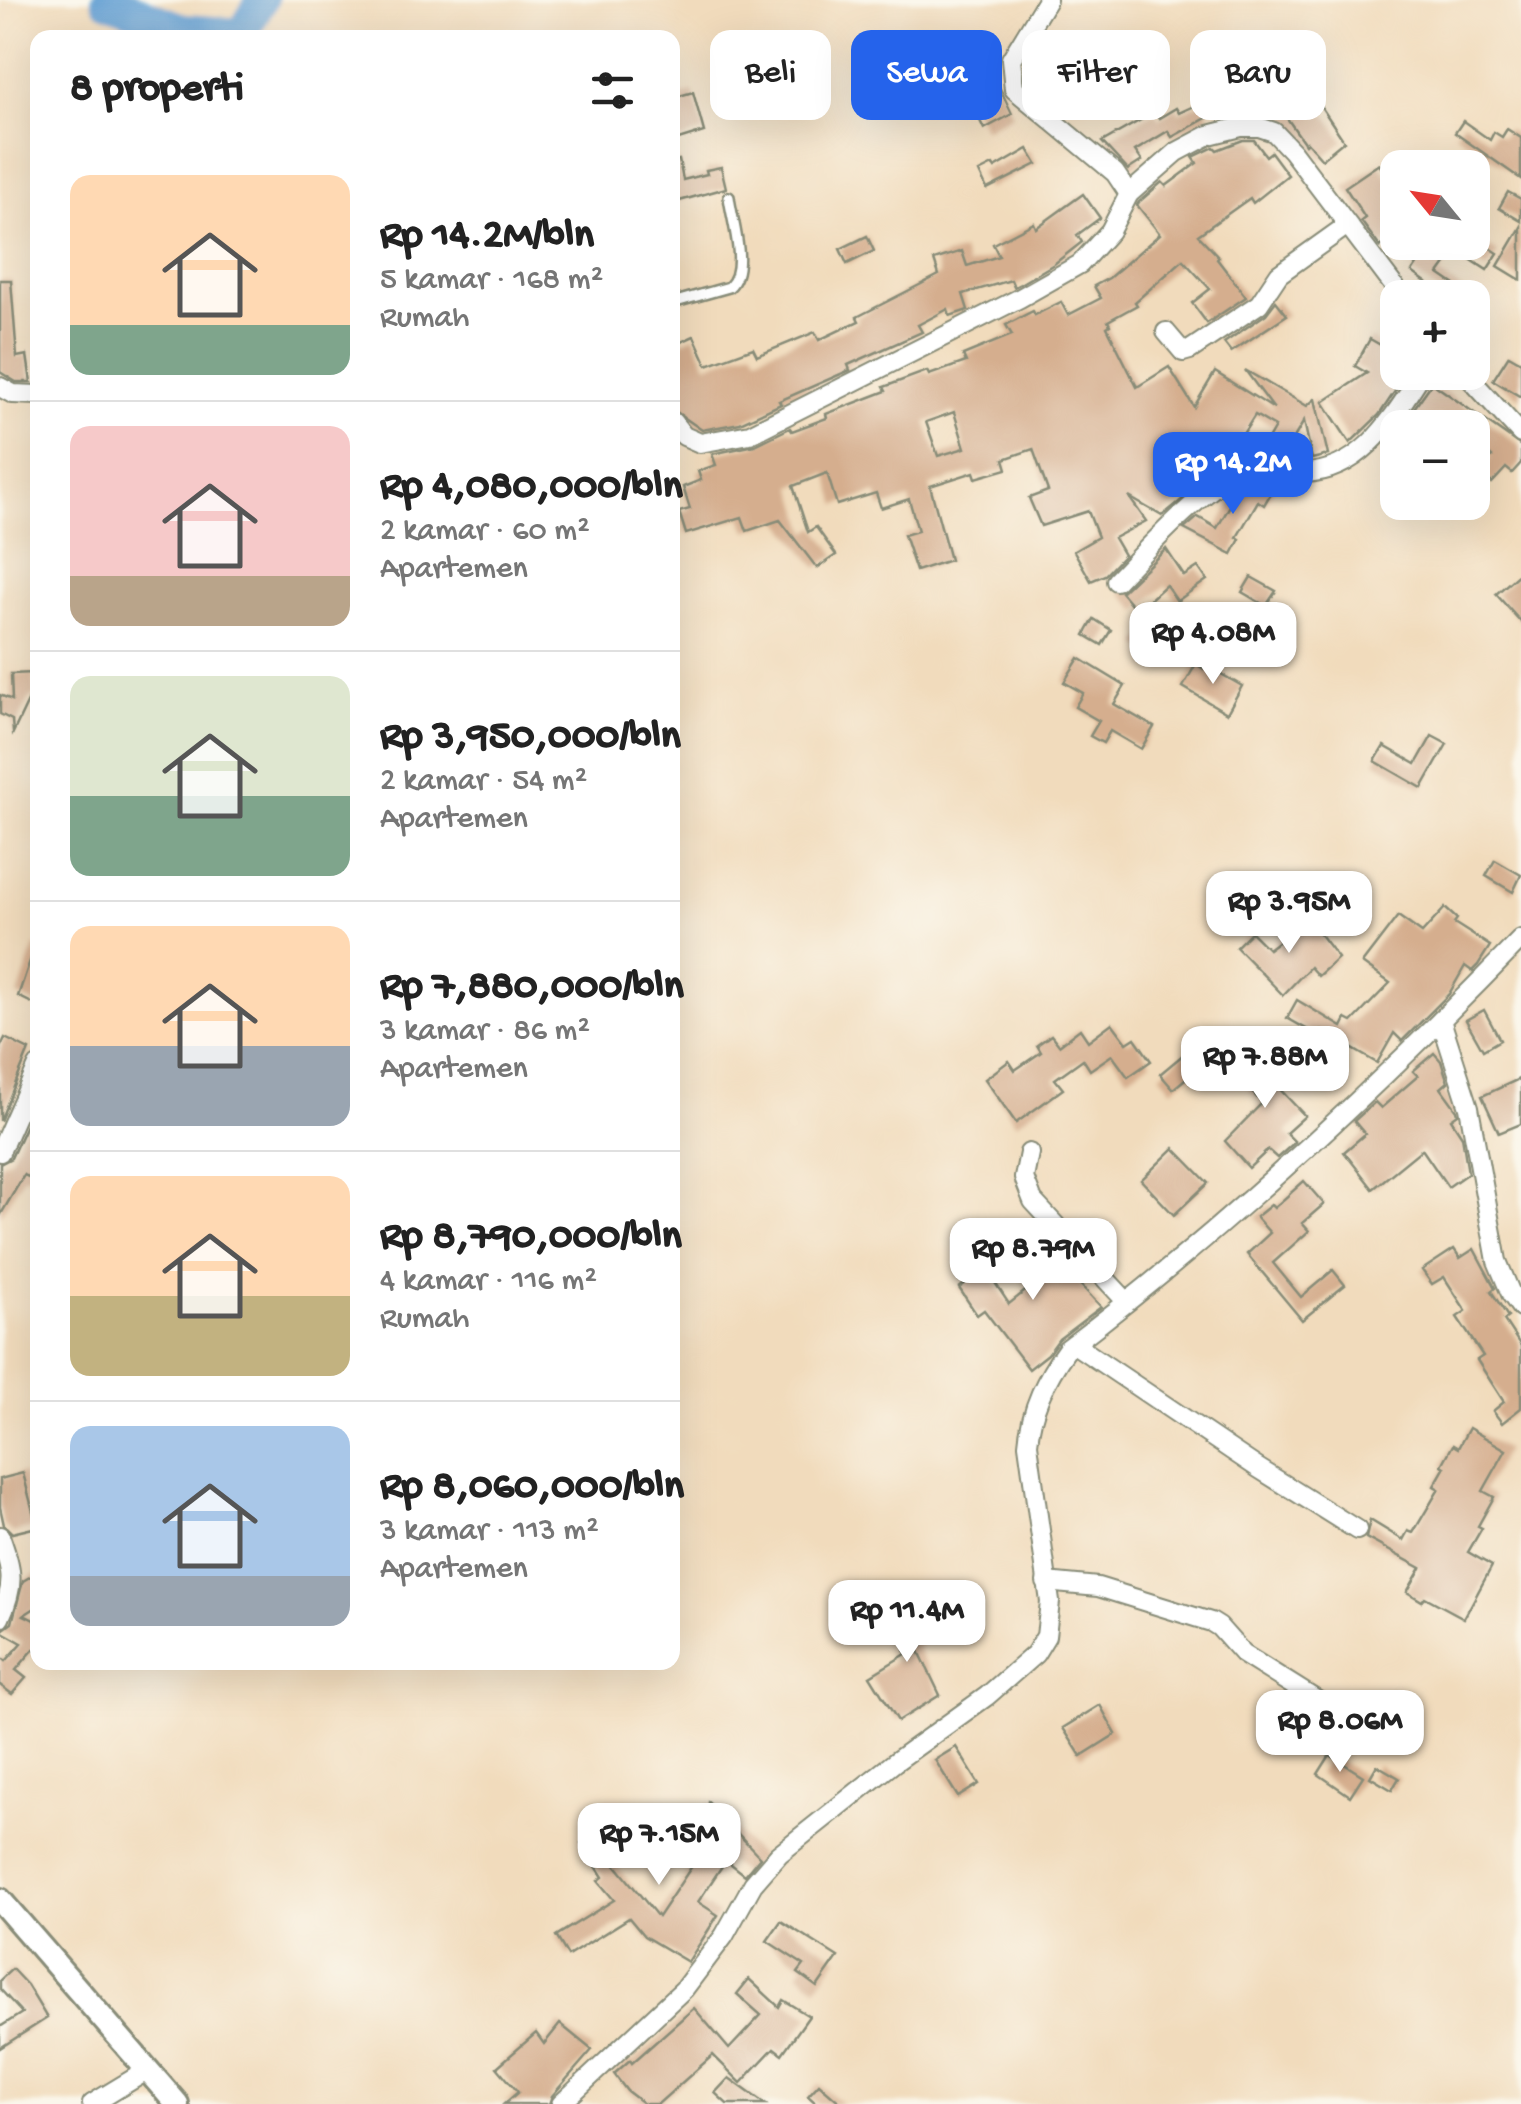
<!DOCTYPE html>
<html lang="id">
<meta charset="utf-8">
<style>
:root{--surface:#fff;--page:#f2f2f2;--text:#222;--muted:#767676;--line:#e0e0e0;--accent:#2563eb}
body{margin:0;font-family:"Gochi Hand",sans-serif;background:var(--page);color:var(--text);height:100vh;display:flex;flex-direction:column;font-size:38px;white-space:nowrap}
*{box-sizing:border-box;margin:0}
p{font-size:32px;color:var(--muted)}
.icon{flex:none;width:55px;height:55px;fill:none;stroke:currentColor;stroke-width:2;stroke-linecap:round;stroke-linejoin:round}
.map{position:relative;flex:1;overflow:hidden}
.drawer{position:absolute;left:30px;top:30px;width:650px;height:1640px;display:flex;flex-direction:column;background:var(--surface);border-radius:20px;box-shadow:0 10px 40px #0002}
.drawer>*{flex:none}
.hud{position:absolute;left:710px;top:30px;width:660px;height:90px;display:flex;gap:20px}
.needle{width:65px;rotate:300deg}
.buttons{position:absolute;left:1380px;top:150px;display:grid;gap:20px}
.buttons a{display:grid;place-items:center;width:110px;height:110px;border-radius:20px;background:var(--surface);box-shadow:0 10px 40px #0002;font-size:50px}
.price{position:absolute;translate:-50% -85px;padding:0 22px;border-radius:20px;background:#fff;color:#222;font-size:32px;line-height:65px;filter:drop-shadow(0 2px 5px #0008)}
.price::after{content:'';position:absolute;left:50%;top:60px;width:30px;height:22px;margin-left:-15px;background:inherit;clip-path:polygon(0 0,100% 0,50% 100%)}
.price.current{background:var(--accent);color:#fff}
ul{padding:0;list-style:none}
li{display:flex;align-items:center;gap:30px;height:250px;padding:0 40px}
li+li{border-top:2px solid var(--line)}
li span{display:grid;place-items:center;flex:none;width:280px;height:200px;border-radius:20px;color:#555}
li>.icon{margin-inline-start:auto}
span .icon{width:120px;height:120px;fill:#fffc;stroke-width:1}
li b{font-size:42px}
h2{display:flex;justify-content:space-between;align-items:center;height:120px;padding:0 40px;font-size:42px}
.pill{padding:0 35px;border-radius:20px;background:var(--surface);box-shadow:0 10px 40px #0002;font-size:35px;line-height:90px}
.pill.current{background:var(--accent);color:#fff}
.map>svg:first-child{display:block}
.lines{fill:none;stroke-linecap:round;stroke-linejoin:round}
.river{stroke:#629fd3;stroke-width:32}
.building{fill:#d5ae8e;fill-rule:evenodd}
.service-casing{stroke:#888c78;stroke-width:14}
.minor-casing{stroke:#888c78;stroke-width:22}
.tertiary-casing{stroke:#888c78;stroke-width:28}
.service{stroke:#fff;stroke-width:9}
.minor{stroke:#fff;stroke-width:18}
.tertiary{stroke:#fff;stroke-width:22}
</style>
<div class="map">
<svg width="1521" height="2104" viewBox="0 0 1521 2104">
<rect width="100%" height="100%" fill="#fbf7ec"/>
<filter id="ink" filterUnits="userSpaceOnUse"><feTurbulence type="fractalNoise" baseFrequency=".01" numOctaves="2"/><feDisplacementMap in="SourceGraphic" scale="20" xChannelSelector="R" yChannelSelector="G"/><feConvolveMatrix kernelMatrix="1 2 1 2 8 2 1 2 1" color-interpolation-filters="sRGB"/></filter>
<filter id="wash" filterUnits="userSpaceOnUse"><feTurbulence type="fractalNoise" baseFrequency=".0048" numOctaves="4" result="noise"/><feDisplacementMap in="SourceGraphic" scale="40" xChannelSelector="R" yChannelSelector="G"/><feGaussianBlur stdDeviation="2.25" result="paint"/><feColorMatrix in="noise" values="0 0 0 0 0 0 0 0 0 0 0 0 0 0 0 0 0 1.4 0 .05"/><feComposite in="paint" operator="in"/></filter>
<g filter="url(#wash)">
<rect width="100%" height="100%" fill="#f1dbbc"/>
<g class="lines">
<!-- river -->
<polyline class="river" points="107,0 184,30 242,34 262,0"/>
</g>
<g id="blocks">
<!-- building -->
<g class="building">
<polygon points="985,57 1012,114 984,129 956,70"/>
<polygon points="1310,90 1344,141 1322,159 1307,142 1305,144 1282,111"/>
<polygon points="693,92 704,132 672,142 672,98"/>
<polygon points="1203,102 1210,116 1172,137 1168,131 1135,151 1142,161 1128,170 1102,142 1155,112 1159,118 1176,108 1179,113"/>
<polygon points="1463,121 1490,140 1494,132 1502,137 1507,129 1521,138 1521,179 1455,133"/>
<path d="M1243,140H1254L1266,156L1271,152L1288,175L1253,203L1250,198L1198,235L1219,257L1217,259L1246,297L1207,323L1192,303L1210,289L1183,260L1135,302L1137,305L1108,321L1110,325L1107,327L1137,387L1169,367L1194,407L1215,372L1274,409L1245,370L1307,406L1315,399L1328,455L1312,459L1304,421L1282,458L1259,455L1275,427L1255,415L1222,467L1162,516L1129,497L1146,521L1114,538L1124,555L1105,575L1091,581L1074,551L1098,537L1088,511L1041,526L1029,498L1048,491L1033,449L1004,459L1007,469L976,478L974,472L930,486L950,560L916,571L904,535L918,531L909,499L881,508L876,493L837,505L827,473L793,486L808,532L816,527L836,555L817,568L780,520L747,531L742,517L686,534L679,512L690,509L683,487L701,480L698,471L716,465L712,454L755,445L790,428L792,431L827,418L826,414L886,391L884,387L927,371L929,375L966,362L963,355L1012,335L1006,325L1033,311L1035,315L1061,302L1068,315L1101,298L1094,286L1109,278L1160,234L1137,205L1139,202L1162,182L1166,186L1197,163L1193,157L1214,147L1217,150ZM954,412L965,448L938,456L926,422Z"/>
<polygon points="1028,149 1037,164 987,189 979,172 993,165 995,168"/>
<polygon points="679,160 683,180 707,174 706,170 721,167 726,188 672,203 672,161"/>
<polygon points="1379,164 1398,192 1398,235 1380,247 1361,221 1365,218 1345,187"/>
<polygon points="1508,192 1521,199 1521,221 1499,208"/>
<polygon points="1083,194 1100,218 1077,235 1082,242 1054,264 1020,284 1014,287 1011,280 963,294 968,310 950,316 948,309 918,325 922,332 848,365 850,370 779,401 781,404 740,423 702,430 672,409 672,346 694,336 707,365 753,348 757,356 815,332 819,340 859,321 857,317 939,275 934,260 962,251 967,266 999,256 993,244 1034,223 1036,228"/>
<polygon points="1521,227 1521,280 1498,266"/>
<polygon points="867,236 874,251 847,264 840,249"/>
<polygon points="1432,242 1481,242 1498,253 1487,270 1456,250 1439,274 1474,298 1448,298 1412,272"/>
<polygon points="0,280 11,280 17,357 27,355 31,382 16,382 0,372"/>
<polygon points="1276,301 1287,315 1231,352 1224,343 1266,314"/>
<polygon points="1370,339 1398,355 1398,372 1408,372 1379,415 1350,443 1323,402 1367,373 1355,366"/>
<polygon points="1509,355 1521,362 1521,397 1493,380"/>
<polygon points="1432,383 1521,446 1521,463 1512,473 1506,468 1492,483 1479,471 1492,457 1472,440 1472,428 1455,428 1438,416 1431,428 1400,428"/>
<polygon points="1269,481 1275,486 1264,505 1258,501 1237,537 1240,539 1232,554 1184,529 1198,517 1217,528 1242,485 1253,481"/>
<polygon points="1166,549 1184,576 1198,567 1207,580 1177,601 1166,585 1137,611 1121,592"/>
<polygon points="1521,572 1521,622 1496,594"/>
<polygon points="1251,577 1276,591 1266,606 1242,592"/>
<polygon points="1205,611 1212,635 1193,641 1186,617"/>
<polygon points="1094,619 1111,630 1102,645 1085,635"/>
<polygon points="1152,627 1175,646 1160,662 1138,644"/>
<polygon points="1079,658 1125,686 1114,704 1154,727 1141,749 1110,731 1103,743 1090,736 1099,721 1075,707 1083,693 1064,682"/>
<polygon points="1200,662 1242,686 1227,713 1183,687 1196,664 1202,668"/>
<polygon points="34,673 35,697 30,697 13,733 12,720 0,714 0,695 12,700 11,674"/>
<polygon points="1432,736 1447,744 1422,788 1375,761 1384,746 1416,764"/>
<polygon points="1495,860 1521,875 1513,892 1486,876"/>
<polygon points="1445,908 1457,919 1454,923 1490,946 1478,965 1472,971 1465,966 1449,994 1402,1041 1394,1033 1377,1063 1322,1031 1319,1036 1287,1018 1297,1000 1342,1027 1346,1019 1352,1022 1390,983 1362,963 1398,916 1422,933"/>
<polygon points="1308,919 1338,958 1318,976 1310,967 1283,995 1236,947 1251,932 1268,949"/>
<polygon points="35,946 38,946 38,1006 18,996"/>
<polygon points="1484,1010 1500,1040 1483,1050 1466,1020"/>
<polygon points="1112,1023 1127,1043 1135,1038 1151,1061 1128,1077 1112,1055 1090,1070 1083,1059 1055,1079 1063,1089 1016,1123 985,1079 1009,1061 1015,1070 1041,1052 1037,1045 1051,1035 1059,1045 1080,1029 1088,1041"/>
<polygon points="5,1038 29,1050 0,1121 0,1048"/>
<polygon points="1196,1044 1208,1060 1173,1089 1160,1074"/>
<polygon points="1270,1047 1291,1070 1275,1084 1305,1116 1286,1133 1295,1142 1277,1158 1268,1150 1249,1168 1225,1141 1262,1103 1235,1074"/>
<polygon points="1434,1053 1441,1061 1448,1082 1441,1088 1457,1110 1458,1114 1451,1119 1462,1136 1468,1173 1448,1187 1422,1149 1373,1189 1344,1152 1365,1134 1354,1121 1375,1102 1381,1108 1418,1076 1413,1071"/>
<polygon points="1521,1078 1521,1124 1499,1133 1482,1096"/>
<polygon points="26,1125 38,1131 38,1182 24,1175 0,1216 0,1164 11,1158"/>
<polygon points="1174,1148 1208,1183 1174,1215 1141,1180"/>
<polygon points="1304,1181 1324,1204 1302,1223 1309,1231 1273,1263 1301,1297 1333,1270 1345,1285 1302,1320 1247,1254 1270,1233 1256,1217 1271,1205 1274,1208"/>
<polygon points="1023,1223 1101,1307 1059,1339 1048,1354 1029,1369 984,1310 977,1315 959,1288 986,1269 1009,1304 1044,1276 1009,1236"/>
<polygon points="1454,1249 1460,1258 1474,1249 1495,1288 1491,1291 1508,1317 1504,1320 1521,1346 1521,1408 1502,1423 1493,1411 1504,1402 1477,1360 1483,1356 1457,1317 1466,1311 1444,1277 1432,1284 1422,1270"/>
<polygon points="1469,1428 1506,1450 1483,1491 1494,1497 1478,1526 1482,1528 1468,1552 1492,1566 1464,1618 1425,1597 1422,1601 1407,1592 1421,1568 1366,1538 1370,1520 1403,1540 1408,1531 1413,1533 1439,1489 1434,1486 1445,1467 1442,1465 1453,1445 1458,1448"/>
<polygon points="23,1473 37,1527 12,1533 4,1525 0,1507 0,1479"/>
<polygon points="38,1572 38,1606 24,1615 38,1622 38,1652 34,1649 16,1670 26,1678 12,1694 0,1685 0,1656 6,1661 22,1643 1,1631 12,1623 23,1581"/>
<polygon points="912,1586 919,1617 915,1618 922,1646 917,1647 940,1695 898,1721 870,1676 906,1654 894,1590"/>
<polygon points="1100,1705 1116,1734 1081,1756 1063,1728"/>
<polygon points="956,1747 979,1784 958,1797 935,1760"/>
<polygon points="1330,1755 1363,1776 1350,1796 1318,1774"/>
<polygon points="1377,1765 1399,1778 1392,1790 1370,1777"/>
<polygon points="708,1802 760,1857 745,1875 726,1860 698,1902 718,1915 688,1962 644,1936 629,1918 568,1956 556,1936 614,1900 598,1881 603,1877 581,1843 631,1809 647,1832 609,1857 658,1917 702,1851"/>
<polygon points="656,1808 675,1815 669,1832 650,1825"/>
<polygon points="781,1921 838,1957 817,1987 798,1973 804,1965 767,1941"/>
<polygon points="12,1969 27,1985 47,2018 0,2048 0,2027 22,2013 0,1989 0,1980"/>
<polygon points="749,1979 779,2007 783,2000 809,2016 782,2054 774,2048 741,2083 713,2055 658,2104 644,2104 627,2091 614,2074 630,2060 632,2063 694,2008 729,2049 761,2015 737,1994"/>
<polygon points="560,2024 592,2050 552,2096 549,2104 504,2104 518,2092 497,2067 536,2033 544,2044"/>
<polygon points="729,2078 765,2104 727,2104 715,2093"/>
<polygon points="819,2084 842,2104 817,2104 808,2096"/>
</g>
</g>
</g>
<g filter="url(#ink)">
<use href="#blocks" fill-opacity="0" stroke="#888c78" stroke-width="2.5"/>
<g class="lines">
<!-- service casing -->
<g class="service-casing">
<path id="service" d="M672,303L729,287C749,269 732,222 729,197"/>
</g>
<!-- minor casing -->
<g class="minor-casing">
<g id="minor">
<polyline points="1047,0 1011,59 1014,89 1115,173 1129,194"/>
<polyline points="1166,332 1183,352 1190,350 1259,304 1279,274 1346,226"/>
<polyline points="1464,372 1521,434"/>
<polyline points="0,387 13,394 38,395"/>
<polyline points="672,421 684,436 700,443 750,434 1020,298 1080,264 1110,231 1129,194 1177,152 1209,135 1241,127 1259,127 1274,132 1292,151 1403,298"/>
<path d="M1116,581C1145,551 1206,484 1244,470C1262,464 1286,473 1305,473C1364,471 1394,415 1423,372"/>
<polyline points="1441,1020 1469,1107 1497,1261 1511,1294 1521,1308"/>
<polyline points="0,1152 38,1066"/>
<polyline points="1029,1153 1024,1178 1033,1201 1127,1302"/>
<polyline points="1074,1344 1258,1468 1357,1530"/>
<path d="M0,1536C12,1570 16,1584 0,1618"/>
<polyline points="1046,1582 1098,1587 1211,1622 1219,1627 1243,1654 1345,1718"/>
<polyline points="92,2104 148,2070"/>
<path d="M561,2104L684,1989L724,1936L753,1884L779,1854L895,1762L987,1696L1035,1654L1046,1636L1050,1602L1028,1444C1031,1408 1046,1378 1067,1349C1229,1226 1380,1085 1521,939"/>
</g>
</g>
<!-- tertiary casing -->
<g class="tertiary-casing">
<polyline id="tertiary" points="0,1900 177,2104"/>
</g>
<!-- service -->
<use href="#service" class="service"/>
<!-- minor -->
<use href="#minor" class="minor"/>
<!-- tertiary -->
<use href="#tertiary" class="tertiary"/>
</g>
</g>
</svg>
<div class="buttons">
<a><svg class="needle" viewBox="-14 -14 28 28"><path d="M0-13l5 13h-10z" fill="#e53935"/><path d="M0 13l5-13h-10z" fill="#767676"/></svg></a>
<a>+</a>
<a>−</a>
</div>
<b class="price current" style="left:1233px;top:517px">Rp 14.2M</b>
<b class="price" style="left:1213px;top:687px">Rp 4.08M</b>
<b class="price" style="left:1289px;top:956px">Rp 3.95M</b>
<b class="price" style="left:1265px;top:1111px">Rp 7.88M</b>
<b class="price" style="left:1033px;top:1303px">Rp 8.79M</b>
<b class="price" style="left:907px;top:1665px">Rp 11.4M</b>
<b class="price" style="left:1340px;top:1775px">Rp 8.06M</b>
<b class="price" style="left:659px;top:1888px">Rp 7.15M</b>
<div class="hud">
<a class="pill">Beli</a>
<a class="pill current">Sewa</a>
<a class="pill">Filter</a>
<a class="pill">Baru</a>
</div>
<section class="drawer">
<h2>8 properti<svg class="icon" aria-label="filters" viewBox="0 0 24 24"><path d="M4 7h16M4 17h16"/><circle cx="9" cy="7" r="2"/><circle cx="15" cy="17" r="2"/></svg></h2>
<ul>
<li><span style="background:linear-gradient(#ffd9b3 75%,#7fa58c 0)"><svg class="icon" aria-label="home" viewBox="0 0 24 24"><path d="M3 11l9-7 9 7M6 9v11h12V9"/></svg></span><div><b>Rp 14.2M/bln</b><p>5 kamar · 168 m²</p><p>Rumah</p></div></li>
<li><span style="background:linear-gradient(#f6c9c9 75%,#b9a48a 0)"><svg class="icon" aria-label="home" viewBox="0 0 24 24"><path d="M3 11l9-7 9 7M6 9v11h12V9"/></svg></span><div><b>Rp 4,080,000/bln</b><p>2 kamar · 60 m²</p><p>Apartemen</p></div></li>
<li><span style="background:linear-gradient(#dfe7d0 60%,#7fa58c 0)"><svg class="icon" aria-label="home" viewBox="0 0 24 24"><path d="M3 11l9-7 9 7M6 9v11h12V9"/></svg></span><div><b>Rp 3,950,000/bln</b><p>2 kamar · 54 m²</p><p>Apartemen</p></div></li>
<li><span style="background:linear-gradient(#ffd9b3 60%,#9aa5b1 0)"><svg class="icon" aria-label="home" viewBox="0 0 24 24"><path d="M3 11l9-7 9 7M6 9v11h12V9"/></svg></span><div><b>Rp 7,880,000/bln</b><p>3 kamar · 86 m²</p><p>Apartemen</p></div></li>
<li><span style="background:linear-gradient(#ffd9b3 60%,#c2b280 0)"><svg class="icon" aria-label="home" viewBox="0 0 24 24"><path d="M3 11l9-7 9 7M6 9v11h12V9"/></svg></span><div><b>Rp 8,790,000/bln</b><p>4 kamar · 116 m²</p><p>Rumah</p></div></li>
<li><span style="background:linear-gradient(#a9c7e8 75%,#9aa5b1 0)"><svg class="icon" aria-label="home" viewBox="0 0 24 24"><path d="M3 11l9-7 9 7M6 9v11h12V9"/></svg></span><div><b>Rp 8,060,000/bln</b><p>3 kamar · 113 m²</p><p>Apartemen</p></div></li>
</ul>
</section>
</div>
